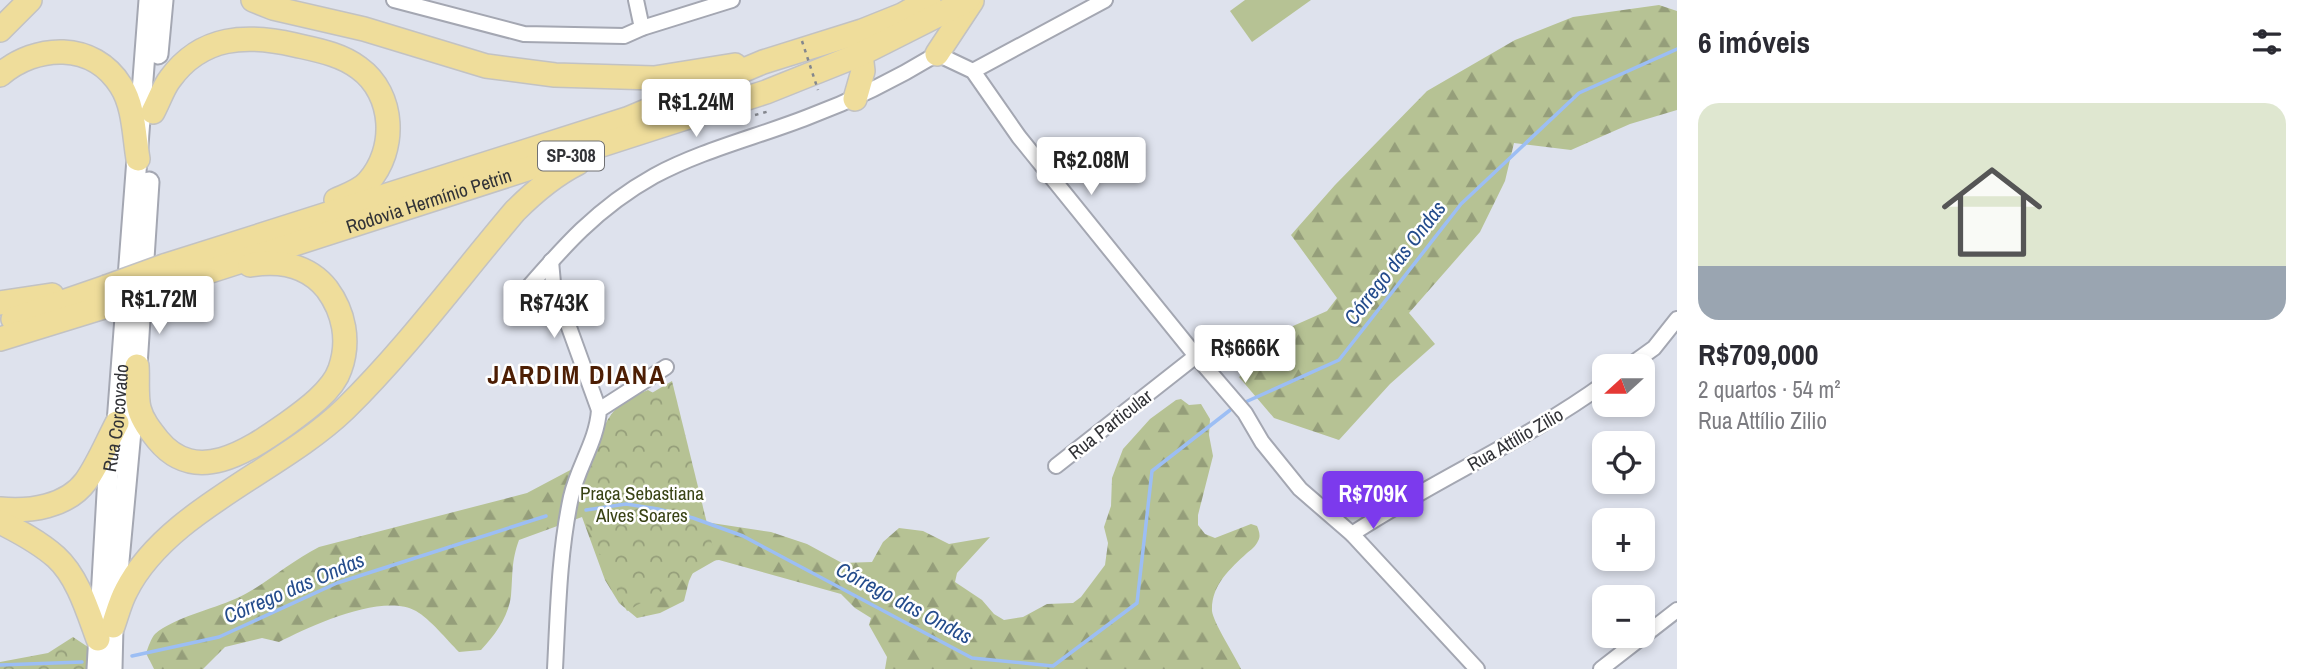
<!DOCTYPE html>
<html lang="pt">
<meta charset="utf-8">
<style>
:root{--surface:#fff;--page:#f7f7f7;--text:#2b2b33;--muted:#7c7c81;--line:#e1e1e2;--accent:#7c3aed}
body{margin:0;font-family:"Archivo Narrow",sans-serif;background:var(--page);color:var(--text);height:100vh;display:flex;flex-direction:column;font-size:26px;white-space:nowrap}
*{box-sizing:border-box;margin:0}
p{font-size:23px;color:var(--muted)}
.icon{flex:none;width:38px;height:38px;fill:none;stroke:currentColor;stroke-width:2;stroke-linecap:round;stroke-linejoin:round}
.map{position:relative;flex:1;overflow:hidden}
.panel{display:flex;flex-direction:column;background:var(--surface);width:630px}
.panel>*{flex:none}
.needle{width:46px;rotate:249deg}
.tools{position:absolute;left:1592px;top:354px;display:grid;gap:14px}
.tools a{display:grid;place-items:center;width:63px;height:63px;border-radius:14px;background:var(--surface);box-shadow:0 4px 10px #0003;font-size:35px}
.price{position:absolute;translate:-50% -60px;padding:0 16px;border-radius:7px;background:#fff;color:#222;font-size:23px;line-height:46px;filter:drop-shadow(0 2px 4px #0008)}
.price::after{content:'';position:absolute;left:50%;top:42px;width:21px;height:16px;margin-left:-10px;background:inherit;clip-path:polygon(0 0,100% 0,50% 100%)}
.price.current{background:var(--accent);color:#fff}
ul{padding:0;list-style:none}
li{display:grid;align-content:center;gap:14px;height:371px;padding:0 21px}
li+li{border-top:2px solid var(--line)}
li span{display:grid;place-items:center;height:217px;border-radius:21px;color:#555}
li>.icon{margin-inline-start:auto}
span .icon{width:126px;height:126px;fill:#fffc;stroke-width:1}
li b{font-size:30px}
h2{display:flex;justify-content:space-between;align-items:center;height:84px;padding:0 21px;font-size:30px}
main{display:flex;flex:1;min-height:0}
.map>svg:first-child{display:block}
.forest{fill:url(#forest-firs)}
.park{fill:url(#park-crowns)}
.pitch{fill:#b6c294}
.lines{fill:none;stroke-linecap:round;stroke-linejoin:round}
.stream{stroke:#9cbef4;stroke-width:3.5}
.street-casing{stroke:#a4a7b2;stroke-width:18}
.secondary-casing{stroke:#a4a7b2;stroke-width:23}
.primary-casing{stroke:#c2c2c3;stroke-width:26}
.path{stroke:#83868d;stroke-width:2.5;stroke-dasharray:3.5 5;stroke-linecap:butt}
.street{stroke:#fff;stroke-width:14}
.secondary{stroke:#fff;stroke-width:19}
.primary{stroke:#efdd9b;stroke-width:23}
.primary-bridge-casing{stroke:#c2c2c3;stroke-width:26;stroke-linecap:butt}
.path-bridge{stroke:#83868d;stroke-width:2.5;stroke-dasharray:3.5 5;stroke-linecap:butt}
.primary-bridge{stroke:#efdd9b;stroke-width:23}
.labels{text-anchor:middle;stroke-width:5;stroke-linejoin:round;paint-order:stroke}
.shield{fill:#fff;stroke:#707073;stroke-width:2}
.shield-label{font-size:18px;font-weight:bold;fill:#323337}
.street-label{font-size:19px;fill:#323337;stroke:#fff}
.park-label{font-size:19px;fill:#394315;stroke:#fff}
.water-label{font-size:21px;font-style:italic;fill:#244c8c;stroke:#fff}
.district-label{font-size:26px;font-weight:bold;letter-spacing:2px;fill:#4d1e04;stroke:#fff}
</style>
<main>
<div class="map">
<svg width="1677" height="669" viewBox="0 0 1677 669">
<defs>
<pattern id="forest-firs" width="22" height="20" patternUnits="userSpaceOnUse" patternTransform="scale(1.75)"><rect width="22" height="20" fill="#b6c294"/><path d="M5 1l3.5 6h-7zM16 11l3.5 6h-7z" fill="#959e7a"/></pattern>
<pattern id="park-crowns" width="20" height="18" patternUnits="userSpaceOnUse" patternTransform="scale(1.75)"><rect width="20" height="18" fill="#b6c294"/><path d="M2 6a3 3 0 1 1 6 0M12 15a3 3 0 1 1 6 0" fill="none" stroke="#959e7a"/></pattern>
</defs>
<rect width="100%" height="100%" fill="#dee2ed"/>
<!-- forest -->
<g class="forest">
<polygon points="1659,5 1677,11 1677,110 1630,124 1571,150 1514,143 1505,181 1480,232 1409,313 1435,344 1390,384 1339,440 1274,418 1239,377 1274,352 1293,326 1327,311 1337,298 1291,235 1335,185 1427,91 1515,40 1573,17"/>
<path d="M648,390L668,401L705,522L771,532L807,544L842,563L872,562L883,542L899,528L923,531L949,544L990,537L957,573L955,582L982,600L994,614L1004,620L1023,617L1047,604L1073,603L1081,597L1105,565L1108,543L1104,527L1111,506L1112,478L1123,449L1150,419L1176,400L1181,399L1189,405L1201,404L1210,419L1209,435L1213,456L1198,515V525L1205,534L1215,538L1251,524L1257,526C1259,531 1261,536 1258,541C1256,546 1251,550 1247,553C1230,569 1211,585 1212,611C1213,622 1235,656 1241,669H885L887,657L869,625L871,618L855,608L841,594L719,560L698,562L689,581L684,601L660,613L637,618L619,603L605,580L582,517L519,540C511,562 513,574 511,596C508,618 495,635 481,650L459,652C447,640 430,619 416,611C383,592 310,626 279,642L262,638L225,647L203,669H154L146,653C148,648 151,638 155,634C173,618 213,609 235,599C266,585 289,562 319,547L527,493L593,458C605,422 609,404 648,390Z"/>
</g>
<!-- park -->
<g class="park">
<polygon points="672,381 716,560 627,611 586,524 580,502 608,419"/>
<polygon points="73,637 88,647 88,669 0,669 0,662 48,653"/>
</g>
<!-- pitch -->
<polygon class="pitch" points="1245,0 1311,0 1252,42 1230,11"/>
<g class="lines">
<!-- stream -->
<g class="stream">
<polyline points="1241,404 1339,360 1461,204 1579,93 1677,49"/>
<polyline points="586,510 626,504 658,509 693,518 743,536 972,658 1053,666 1137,603 1152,471 1234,407"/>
<polyline points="132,656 219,637 337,583 546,516"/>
<polyline points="0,665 82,662"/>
</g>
<!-- street casing -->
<g class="street-casing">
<g id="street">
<polyline points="394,0 524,34 624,36 642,28 732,0"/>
<polyline points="636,0 642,28"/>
<polyline points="973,71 1105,0"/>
<polyline points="551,261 553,283 599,410"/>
<path d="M513,305C558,253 593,210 654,176C702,150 757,137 808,117C854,100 896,79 937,54L973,71L1019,137L1196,356L1245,413L1262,442L1300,489L1352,534L1477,669"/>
<polyline points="1629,366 1654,348 1677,319"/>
<polyline points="1056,466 1196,356"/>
<path d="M1352,534C1434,480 1525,441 1605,383"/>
<path d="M555,669C558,611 559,553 571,497C578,466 597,441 599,410L666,367"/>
<polyline points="1601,669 1677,610"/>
</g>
</g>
<!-- secondary casing -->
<g class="secondary-casing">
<g id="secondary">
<polyline points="158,54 163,0"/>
<path id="s1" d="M97,669L108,476L117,423L149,0"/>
<polyline points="112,669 113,626 137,366 149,182"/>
</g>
</g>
<!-- primary casing -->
<g class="primary-casing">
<g id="primary">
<polyline points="253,0 273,8 364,29 486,66 555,75 654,78 735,65"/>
<polyline points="0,30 30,0"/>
<polyline points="937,54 972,1"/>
<path d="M0,75C36,44 93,41 121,86C134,106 134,135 138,159"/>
<polyline points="855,99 863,71 861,54"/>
<path d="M153,112C159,101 163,88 170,79C202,35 247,34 295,45C317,50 341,54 359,68C395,94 397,150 368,182C360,191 347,195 336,200"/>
<polyline points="164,266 627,119 763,62 862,31 902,15 929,0"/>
<path id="s2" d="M164,286L766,92L861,54L968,0"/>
<polyline points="0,303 52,295"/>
<polyline points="13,319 106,287"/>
<polyline points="0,339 107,306"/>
<path d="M137,366C138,379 136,395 139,408C142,420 150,430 158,440C196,486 248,451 285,425C303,412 333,391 340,369C350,341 344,312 327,289C308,265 279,260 250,265"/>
<path d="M0,509C29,512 67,507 86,481C98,464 107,442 117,423"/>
<path d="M0,522C20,532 39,542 56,557C78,577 88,612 98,639"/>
<path d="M113,626C117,615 120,602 126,591C166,511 281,471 345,409C407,348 459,277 515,211C534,192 554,175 578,163"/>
</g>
</g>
<!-- path -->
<polyline class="path" points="755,115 770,111"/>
<!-- street -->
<use href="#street" class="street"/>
<!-- secondary -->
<use href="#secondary" class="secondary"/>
<!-- primary -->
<use href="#primary" class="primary"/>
<!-- primary-bridge casing -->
<g class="primary-bridge-casing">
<g id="primary-bridge">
<polyline points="106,287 164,266"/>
<polyline points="107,306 164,286"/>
</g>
</g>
<!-- path-bridge -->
<polyline class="path-bridge" points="802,41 818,90"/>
<!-- primary-bridge -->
<use href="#primary-bridge" class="primary-bridge"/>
</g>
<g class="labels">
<!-- shield labels -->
<rect class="shield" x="538" y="141.5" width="66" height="29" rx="5"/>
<g class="shield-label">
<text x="571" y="162">SP-308</text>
</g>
<!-- street labels -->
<g class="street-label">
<text dy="7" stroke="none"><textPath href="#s2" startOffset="278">Rodovia Hermínio Petrin</textPath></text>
<text dy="7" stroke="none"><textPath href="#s1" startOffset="252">Rua Corcovado</textPath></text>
<text transform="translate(1110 424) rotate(-38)" y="7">Rua Particular</text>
<text transform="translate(1515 439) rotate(-30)" y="7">Rua Attílio Zilio</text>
</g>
<!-- park labels -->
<g class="park-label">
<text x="642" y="500">Praça Sebastiana<tspan x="642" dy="22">Alves Soares</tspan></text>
</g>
<!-- water labels -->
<g class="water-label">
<text transform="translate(1395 263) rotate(-52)" y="7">Córrego das Ondas</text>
<text transform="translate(294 588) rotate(-23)" y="7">Córrego das Ondas</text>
<text transform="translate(904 603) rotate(28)" y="7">Córrego das Ondas</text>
</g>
<!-- district labels -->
<g class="district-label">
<text x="577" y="384">JARDIM DIANA</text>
</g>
</g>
</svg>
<div class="tools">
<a><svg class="needle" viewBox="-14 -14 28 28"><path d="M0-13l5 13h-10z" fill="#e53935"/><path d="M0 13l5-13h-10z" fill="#7c7c81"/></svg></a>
<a><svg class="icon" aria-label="locate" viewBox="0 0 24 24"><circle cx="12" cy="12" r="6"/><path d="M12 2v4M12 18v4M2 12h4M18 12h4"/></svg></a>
<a>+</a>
<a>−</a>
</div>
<b class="price" style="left:696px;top:139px">R$1.24M</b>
<b class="price" style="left:1091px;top:197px">R$2.08M</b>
<b class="price" style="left:159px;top:336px">R$1.72M</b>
<b class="price" style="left:554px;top:340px">R$743K</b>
<b class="price" style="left:1245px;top:385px">R$666K</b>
<b class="price current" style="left:1373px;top:531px">R$709K</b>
</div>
<section class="panel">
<h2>6 imóveis<svg class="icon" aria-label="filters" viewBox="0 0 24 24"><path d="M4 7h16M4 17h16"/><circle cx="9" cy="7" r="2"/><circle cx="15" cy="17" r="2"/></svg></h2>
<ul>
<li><span style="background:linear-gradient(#dfe7d0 75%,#9aa5b1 0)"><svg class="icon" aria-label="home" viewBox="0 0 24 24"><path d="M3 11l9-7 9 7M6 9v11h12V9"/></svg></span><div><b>R$709,000</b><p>2 quartos · 54 m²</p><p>Rua Attílio Zilio</p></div></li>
</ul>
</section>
</main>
